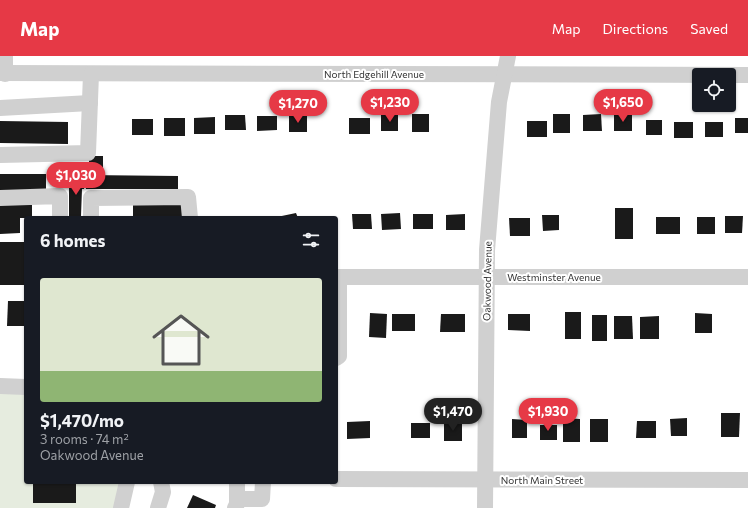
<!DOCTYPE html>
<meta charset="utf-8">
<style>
:root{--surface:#171b24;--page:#20242c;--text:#f1f3f6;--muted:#9ea1a6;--line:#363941;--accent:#e63946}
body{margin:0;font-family:Commissioner,sans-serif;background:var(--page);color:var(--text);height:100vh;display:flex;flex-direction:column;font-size:15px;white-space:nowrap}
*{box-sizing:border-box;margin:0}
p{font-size:13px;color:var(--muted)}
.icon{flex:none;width:22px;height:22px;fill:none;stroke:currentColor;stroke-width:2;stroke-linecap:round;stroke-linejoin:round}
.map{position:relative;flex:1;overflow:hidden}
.panel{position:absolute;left:24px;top:160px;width:314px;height:268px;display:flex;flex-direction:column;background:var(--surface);border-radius:4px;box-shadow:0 1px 3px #0004}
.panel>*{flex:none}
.fabs{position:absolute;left:692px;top:12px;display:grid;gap:8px}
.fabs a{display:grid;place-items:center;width:44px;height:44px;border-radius:4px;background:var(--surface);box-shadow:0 1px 3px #0004;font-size:20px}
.price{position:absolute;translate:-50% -34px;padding:0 9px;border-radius:14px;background:var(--accent);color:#fff;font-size:13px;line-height:26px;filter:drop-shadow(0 1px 2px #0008)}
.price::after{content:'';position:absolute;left:50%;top:24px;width:12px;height:9px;margin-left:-6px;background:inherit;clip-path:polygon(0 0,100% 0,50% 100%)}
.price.active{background:#222;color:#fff}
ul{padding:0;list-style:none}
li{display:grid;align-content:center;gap:8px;height:212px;padding:0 16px}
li+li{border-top:1px solid var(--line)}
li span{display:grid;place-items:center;height:124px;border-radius:4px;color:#555}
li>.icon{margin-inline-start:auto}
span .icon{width:72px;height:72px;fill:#fffc;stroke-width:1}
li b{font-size:17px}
h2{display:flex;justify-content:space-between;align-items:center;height:48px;padding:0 16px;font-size:17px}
header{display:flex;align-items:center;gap:24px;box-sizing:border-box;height:56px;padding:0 20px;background:var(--accent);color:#fff}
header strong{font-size:19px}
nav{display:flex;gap:22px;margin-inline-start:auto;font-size:14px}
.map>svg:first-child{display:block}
.green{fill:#e6ecdf}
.building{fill:#1a1a1a}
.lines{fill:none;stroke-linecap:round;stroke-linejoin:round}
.minor{stroke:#d0d0d0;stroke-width:16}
.labels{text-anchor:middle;stroke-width:4;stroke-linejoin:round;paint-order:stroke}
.street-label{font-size:10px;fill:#333;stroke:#fff}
</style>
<header>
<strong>Map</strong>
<nav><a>Map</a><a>Directions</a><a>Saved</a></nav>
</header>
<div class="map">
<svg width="748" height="452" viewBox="0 0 748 452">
<rect width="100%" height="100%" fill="#fff"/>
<!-- green -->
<polygon class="green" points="0,330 26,331 26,426 127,426 121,452 0,452"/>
<!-- building -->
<g class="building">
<rect x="412" y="58" width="17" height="18"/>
<rect x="553" y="58" width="17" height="19"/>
<polygon points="601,58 602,75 583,75 583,59"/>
<polygon points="225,59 245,59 246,74 225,74"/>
<rect x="289" y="59" width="18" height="17"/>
<rect x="381" y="59" width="17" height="16"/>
<rect x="614" y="59" width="18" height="16"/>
<polygon points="257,60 277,60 277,74 257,75"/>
<polygon points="215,61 215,78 194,78 194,62"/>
<rect x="164" y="62" width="21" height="18"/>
<rect x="349" y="62" width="21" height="16"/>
<rect x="735" y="62" width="13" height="15"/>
<rect x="132" y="63" width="21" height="16"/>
<rect x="646" y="64" width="16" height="15"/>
<polygon points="0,65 68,66 68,88 0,87"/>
<rect x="527" y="65" width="20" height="16"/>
<rect x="674" y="66" width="19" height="16"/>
<rect x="705" y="66" width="18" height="15"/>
<rect x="89" y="100" width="14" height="15"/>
<rect x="0" y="118" width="46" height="16"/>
<polygon points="86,119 178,120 178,133 86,133"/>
<polygon points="69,121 84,121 84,133 82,133 81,160 69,160"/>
<polygon points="184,148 184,162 133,162 133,149"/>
<polygon points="0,149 32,149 32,162 20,162 20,177 0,178"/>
<rect x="615" y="152" width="18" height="31"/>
<polygon points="296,157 298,162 277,162 277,161"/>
<polygon points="400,157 401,173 382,174 381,158"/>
<polygon points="352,158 371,158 372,173 353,173"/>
<rect x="413" y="158" width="20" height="15"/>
<polygon points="465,158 465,174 446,174 446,159"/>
<polygon points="542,159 559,159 559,174 543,175"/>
<polygon points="725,160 743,160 742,177 725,177"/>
<rect x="656" y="161" width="24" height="17"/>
<rect x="697" y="161" width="18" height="17"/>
<polygon points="509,162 530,162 530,180 510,180"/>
<rect x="0" y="186" width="26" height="43"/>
<polygon points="8,245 25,245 24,270 7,270"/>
<rect x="565" y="256" width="16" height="27"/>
<polygon points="370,257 387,258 386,282 369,281"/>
<polygon points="695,257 712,258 712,277 695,277"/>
<rect x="392" y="258" width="23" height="17"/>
<polygon points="441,258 465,258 465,276 440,276"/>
<polygon points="508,258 530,258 530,275 508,274"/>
<rect x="592" y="259" width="15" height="26"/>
<polygon points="614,260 632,260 633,283 614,283"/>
<polygon points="659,260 659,283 640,283 640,261"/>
<polygon points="721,357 740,357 739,381 721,381"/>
<polygon points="563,362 580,363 580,386 563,386"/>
<polygon points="687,362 687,380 671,380 670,363"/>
<polygon points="512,363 527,364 527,382 512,382"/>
<rect x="590" y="363" width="18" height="23"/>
<polygon points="370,365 370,382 347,383 347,366"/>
<polygon points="637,365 656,365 656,382 636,382"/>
<rect x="411" y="367" width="19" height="15"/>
<rect x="444" y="367" width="18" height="18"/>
<rect x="540" y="369" width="17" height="15"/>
<rect x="33" y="426" width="43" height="21"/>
<polygon points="193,439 216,449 215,452 187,452"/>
</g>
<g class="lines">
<!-- minor -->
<g class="minor">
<polyline points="0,17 748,19"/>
<polyline points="5,18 5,0"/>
<polyline points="0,52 90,47"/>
<polyline points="0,99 88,97 91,18"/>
<polyline points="0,142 60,140 60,162"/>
<polyline points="91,162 91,142 188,141 190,162"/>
<polyline points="336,221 748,221"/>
<polyline points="336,302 339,300 339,221"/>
<polyline points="0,330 26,331"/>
<polyline points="336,423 748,424"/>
<polyline points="237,443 262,443 263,426"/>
<polyline points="121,452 127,426"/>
<polyline points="158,452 163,436 161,426"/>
<polyline points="235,452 237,448 237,426"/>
<polyline points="485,452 487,194 499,46 508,0"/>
</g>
</g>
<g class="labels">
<!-- street labels -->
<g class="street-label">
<text x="374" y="22">North Edgehill Avenue</text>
<text x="554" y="225">Westminster Avenue</text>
<text transform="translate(487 225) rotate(-89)" y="4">Oakwood Avenue</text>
<text x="542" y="428">North Main Street</text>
</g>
</g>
</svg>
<div class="fabs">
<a><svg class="icon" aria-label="locate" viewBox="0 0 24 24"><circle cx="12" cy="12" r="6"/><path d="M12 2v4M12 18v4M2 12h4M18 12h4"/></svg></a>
</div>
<b class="price" style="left:390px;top:67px">$1,230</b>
<b class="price" style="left:623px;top:67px">$1,650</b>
<b class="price" style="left:298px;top:68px">$1,270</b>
<b class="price" style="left:76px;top:140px">$1,030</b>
<b class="price active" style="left:453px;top:376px">$1,470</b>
<b class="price" style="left:548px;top:376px">$1,930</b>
<section class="panel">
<h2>6 homes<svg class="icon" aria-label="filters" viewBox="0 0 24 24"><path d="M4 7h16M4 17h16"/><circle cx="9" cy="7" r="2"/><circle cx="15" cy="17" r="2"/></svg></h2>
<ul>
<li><span style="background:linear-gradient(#dfe7d0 75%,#8fb573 0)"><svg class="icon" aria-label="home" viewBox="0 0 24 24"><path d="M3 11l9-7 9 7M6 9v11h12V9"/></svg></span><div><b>$1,470/mo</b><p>3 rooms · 74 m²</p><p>Oakwood Avenue</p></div></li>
</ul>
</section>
</div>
